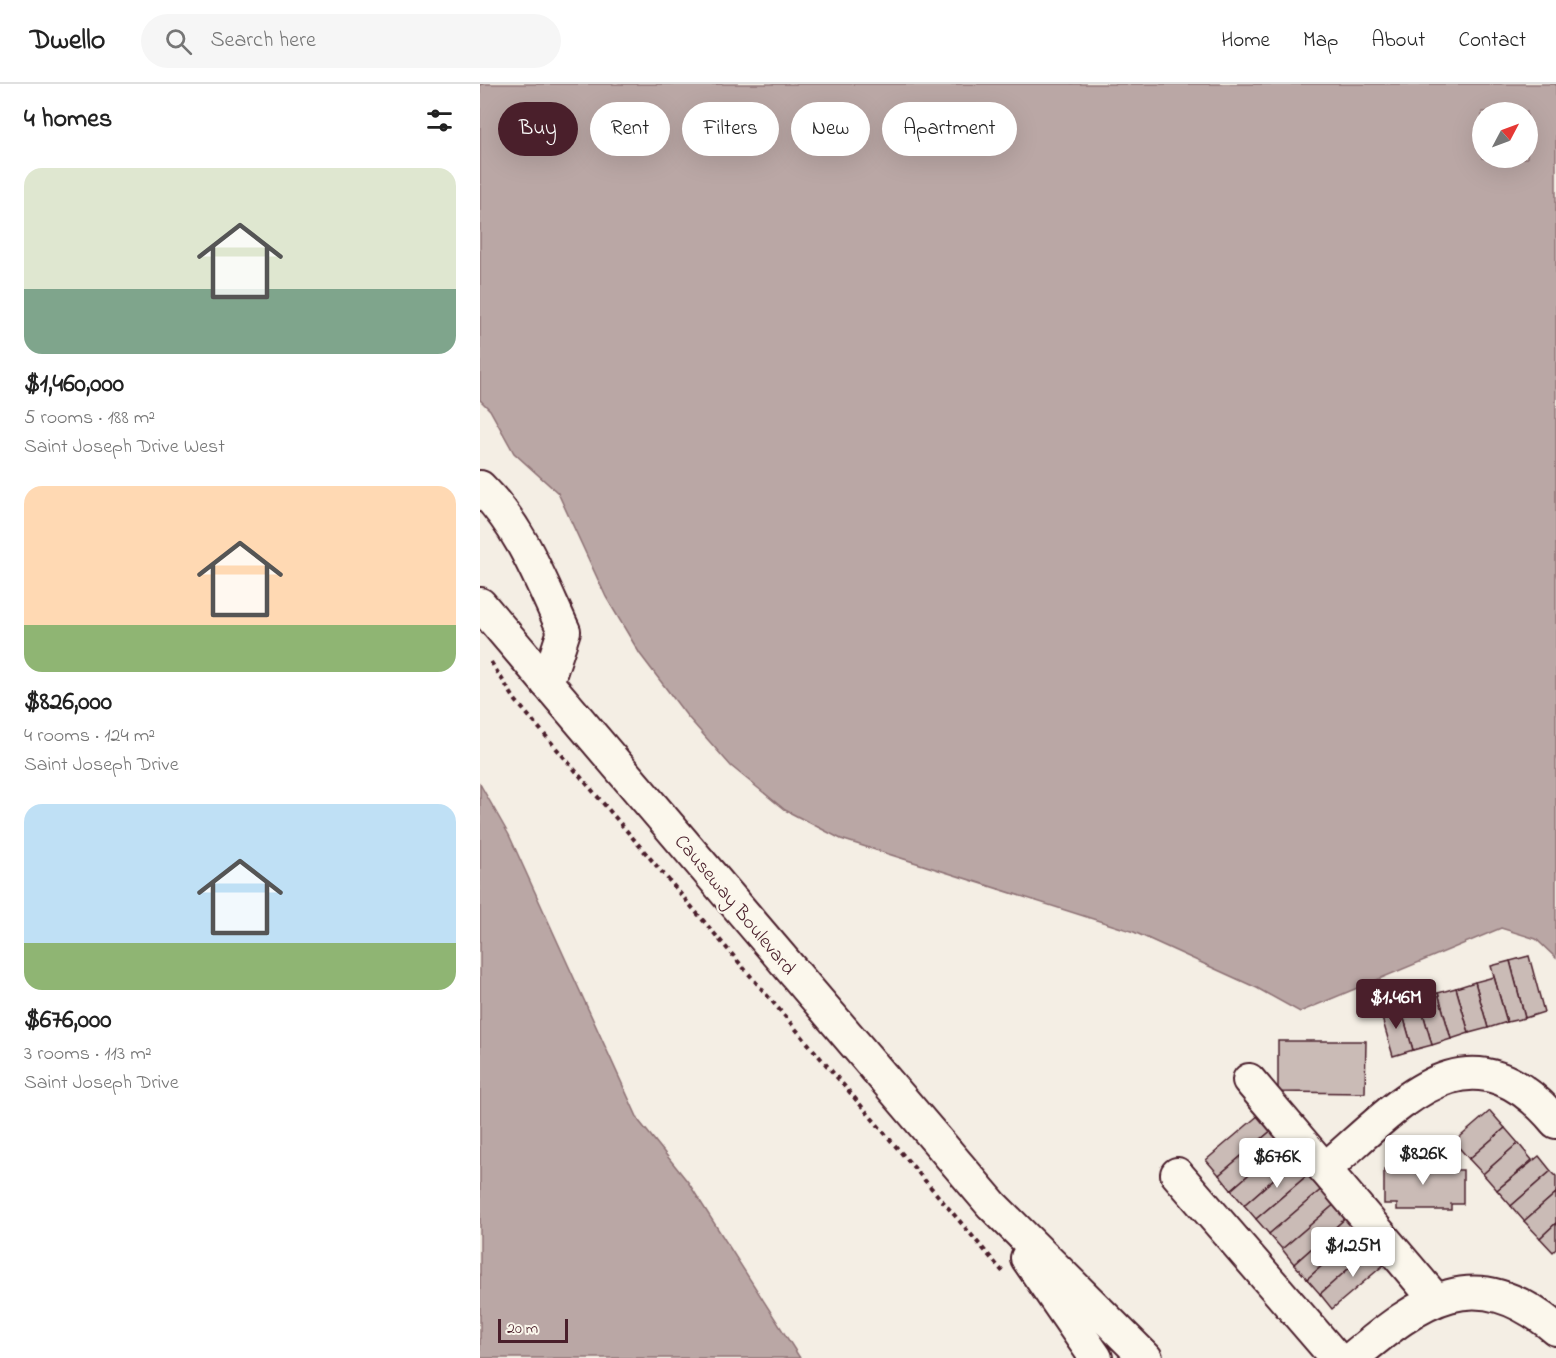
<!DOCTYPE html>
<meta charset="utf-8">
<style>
:root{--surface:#fff;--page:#f6f6f6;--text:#222;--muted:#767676;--line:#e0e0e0;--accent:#4a1f2b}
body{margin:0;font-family:"Indie Flower",sans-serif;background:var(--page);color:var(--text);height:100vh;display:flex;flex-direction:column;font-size:22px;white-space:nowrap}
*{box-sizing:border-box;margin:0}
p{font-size:20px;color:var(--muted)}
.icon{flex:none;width:33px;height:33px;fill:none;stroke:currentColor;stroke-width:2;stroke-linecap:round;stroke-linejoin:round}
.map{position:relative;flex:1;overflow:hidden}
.panel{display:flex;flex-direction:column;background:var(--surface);width:480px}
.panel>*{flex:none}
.top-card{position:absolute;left:18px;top:18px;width:570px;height:54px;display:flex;gap:12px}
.needle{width:39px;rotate:49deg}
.controls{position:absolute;left:992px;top:18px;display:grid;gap:12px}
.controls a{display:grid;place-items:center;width:66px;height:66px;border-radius:50%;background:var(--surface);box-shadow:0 6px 24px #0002;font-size:30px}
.scale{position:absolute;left:18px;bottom:15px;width:70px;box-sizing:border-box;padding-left:6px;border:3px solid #4a1f2b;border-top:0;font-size:16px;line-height:21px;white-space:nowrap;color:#4a1f2b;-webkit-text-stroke:4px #fbf7ec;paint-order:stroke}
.price{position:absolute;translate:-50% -51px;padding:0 14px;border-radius:6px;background:#fff;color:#222;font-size:20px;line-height:39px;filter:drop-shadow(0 2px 3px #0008)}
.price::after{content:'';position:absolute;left:50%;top:36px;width:18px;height:14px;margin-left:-9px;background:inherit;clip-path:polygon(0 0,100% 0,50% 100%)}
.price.on{background:var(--accent);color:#fff}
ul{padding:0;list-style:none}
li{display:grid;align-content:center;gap:12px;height:318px;padding:0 24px}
li span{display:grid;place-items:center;height:186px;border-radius:18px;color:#555}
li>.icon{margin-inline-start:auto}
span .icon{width:108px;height:108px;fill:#fffc;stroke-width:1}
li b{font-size:26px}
h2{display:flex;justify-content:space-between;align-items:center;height:72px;padding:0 24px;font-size:26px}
.tag{padding:0 21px;border-radius:27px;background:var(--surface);box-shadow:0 6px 24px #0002;font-size:21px;line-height:54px}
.tag.on{background:var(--accent);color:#fff}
header{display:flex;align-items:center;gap:36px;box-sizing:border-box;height:84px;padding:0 30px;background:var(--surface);border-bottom:2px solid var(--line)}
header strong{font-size:28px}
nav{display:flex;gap:33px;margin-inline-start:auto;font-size:21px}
.search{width:420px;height:54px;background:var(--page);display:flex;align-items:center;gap:15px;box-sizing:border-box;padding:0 21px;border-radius:33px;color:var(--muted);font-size:22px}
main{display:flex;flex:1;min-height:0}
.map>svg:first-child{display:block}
.water{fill:#baa7a5;stroke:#8d7174;stroke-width:1.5;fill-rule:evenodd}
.building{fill:#cabbb6;stroke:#4a1f2b;stroke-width:1.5}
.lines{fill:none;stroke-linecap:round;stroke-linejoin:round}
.minor-casing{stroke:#4a1f2b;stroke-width:36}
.path{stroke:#4a1f2b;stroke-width:4;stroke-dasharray:4.5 4.5;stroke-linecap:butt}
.minor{stroke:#fbf7ec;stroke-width:32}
.labels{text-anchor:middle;stroke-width:4.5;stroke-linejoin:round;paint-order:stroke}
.street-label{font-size:20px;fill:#4a1f2b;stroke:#fbf7ec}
</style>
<header>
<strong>Dwello</strong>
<div class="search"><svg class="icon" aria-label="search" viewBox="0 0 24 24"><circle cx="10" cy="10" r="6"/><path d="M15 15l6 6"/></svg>Search here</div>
<nav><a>Home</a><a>Map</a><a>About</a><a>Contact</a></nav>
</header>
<main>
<section class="panel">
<h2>4 homes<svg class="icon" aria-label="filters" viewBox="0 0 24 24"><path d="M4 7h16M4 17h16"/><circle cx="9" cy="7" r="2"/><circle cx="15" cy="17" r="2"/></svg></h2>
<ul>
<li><span style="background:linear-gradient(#dfe7d0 65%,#7fa58c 0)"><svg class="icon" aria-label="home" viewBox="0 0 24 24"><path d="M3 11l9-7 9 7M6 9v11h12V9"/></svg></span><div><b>$1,460,000</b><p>5 rooms · 188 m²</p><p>Saint Joseph Drive West</p></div></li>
<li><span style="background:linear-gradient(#ffd9b3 75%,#8fb573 0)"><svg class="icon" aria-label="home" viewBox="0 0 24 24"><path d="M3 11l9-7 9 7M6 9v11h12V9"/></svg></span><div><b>$826,000</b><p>4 rooms · 124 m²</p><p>Saint Joseph Drive</p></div></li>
<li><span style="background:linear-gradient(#bfe0f5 75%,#8fb573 0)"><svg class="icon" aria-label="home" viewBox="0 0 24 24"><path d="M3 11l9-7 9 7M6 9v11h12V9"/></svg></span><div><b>$676,000</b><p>3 rooms · 113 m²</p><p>Saint Joseph Drive</p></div></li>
</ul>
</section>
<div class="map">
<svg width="1076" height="1274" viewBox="0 0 1076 1274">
<rect width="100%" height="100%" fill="#f4eee4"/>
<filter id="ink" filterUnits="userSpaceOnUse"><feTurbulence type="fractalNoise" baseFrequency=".0167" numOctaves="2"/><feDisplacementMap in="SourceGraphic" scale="12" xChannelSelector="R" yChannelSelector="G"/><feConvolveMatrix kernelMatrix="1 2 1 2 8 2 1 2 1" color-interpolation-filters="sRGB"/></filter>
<g filter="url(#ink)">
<!-- water -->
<g class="water">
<path d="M0,0H1076V874L1056,855L1021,844L820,928L777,904L654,848L361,755L305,726L251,682L207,632L160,570L126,513L78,409L34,369L10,326L0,316ZM1047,28V74H1002V28Z"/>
<polygon points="0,700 29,751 159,1037 208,1098 320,1274 0,1274"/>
</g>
<!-- building -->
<g class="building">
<polygon points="1049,872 1064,928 1045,934 1030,877"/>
<polygon points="1030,877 1045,934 1027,938 1011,882"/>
<polygon points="1014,893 1027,938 1008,944 995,898"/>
<polygon points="995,898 1008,944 989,949 976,904"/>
<polygon points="976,904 989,949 971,955 958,909"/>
<polygon points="958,909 971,955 952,961 939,915"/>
<polygon points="939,915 952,961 933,966 920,921"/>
<polygon points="920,921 933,966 913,972 900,927"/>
<polygon points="798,957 886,957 885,1009 798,1008"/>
<polygon points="1010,1027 1025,1044 989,1075 974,1058"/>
<polygon points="780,1030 793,1045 739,1091 726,1076"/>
<polygon points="1025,1044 1038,1059 1003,1090 989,1075"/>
<polygon points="793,1045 805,1059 751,1106 739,1091"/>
<polygon points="805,1059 818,1074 764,1121 751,1106"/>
<polygon points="1038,1059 1052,1076 1017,1106 1003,1090"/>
<polygon points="1059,1072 1071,1087 1031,1122 1017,1106"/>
<polygon points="818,1074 830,1089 776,1135 764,1121"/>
<polygon points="915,1077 972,1077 972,1086 983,1086 983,1120 971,1120 971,1126 917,1126 917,1120 904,1120 904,1085 915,1085"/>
<polygon points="1071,1087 1076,1092 1076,1109 1044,1137 1031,1122"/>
<polygon points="830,1089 843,1104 789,1150 776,1135"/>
<polygon points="843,1104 856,1119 802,1165 789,1150"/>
<polygon points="1076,1109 1076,1139 1060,1154 1044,1137"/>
<polygon points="856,1119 867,1133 814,1180 802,1165"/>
<polygon points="867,1133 880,1148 827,1195 814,1180"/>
<polygon points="1076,1139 1076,1165 1073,1168 1060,1154"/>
<polygon points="880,1148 893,1163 840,1210 827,1195"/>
<polygon points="893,1163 906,1179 852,1225 840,1210"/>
</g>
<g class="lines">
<!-- minor casing -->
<g class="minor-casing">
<g id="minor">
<path d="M0,403C41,443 60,495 84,547L67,599"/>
<polyline points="0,520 512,1121 666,1274"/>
<polyline points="769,996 955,1215"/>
<path d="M845,1085C920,1021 988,934 1076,1038"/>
<polyline points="697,1090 856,1274"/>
<polyline points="547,1174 616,1274"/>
<path d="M872,1274C942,1216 994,1176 1076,1245"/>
</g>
</g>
<!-- path -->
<polyline class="path" points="11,578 36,617 523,1188"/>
<!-- minor -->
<use href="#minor" class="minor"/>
</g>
</g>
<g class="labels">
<!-- street labels -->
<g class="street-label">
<text transform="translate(256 820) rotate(50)" y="7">Causeway Boulevard</text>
</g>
</g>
</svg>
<div class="controls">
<a><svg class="needle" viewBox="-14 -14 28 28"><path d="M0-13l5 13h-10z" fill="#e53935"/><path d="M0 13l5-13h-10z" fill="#767676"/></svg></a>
</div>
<div class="scale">20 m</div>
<b class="price on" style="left:916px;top:946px">$1.46M</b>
<b class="price" style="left:943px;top:1102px">$826K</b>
<b class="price" style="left:797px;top:1105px">$676K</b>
<b class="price" style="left:873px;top:1194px">$1.25M</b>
<div class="top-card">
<a class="tag on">Buy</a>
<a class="tag">Rent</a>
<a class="tag">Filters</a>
<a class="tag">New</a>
<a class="tag">Apartment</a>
</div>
</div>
</main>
